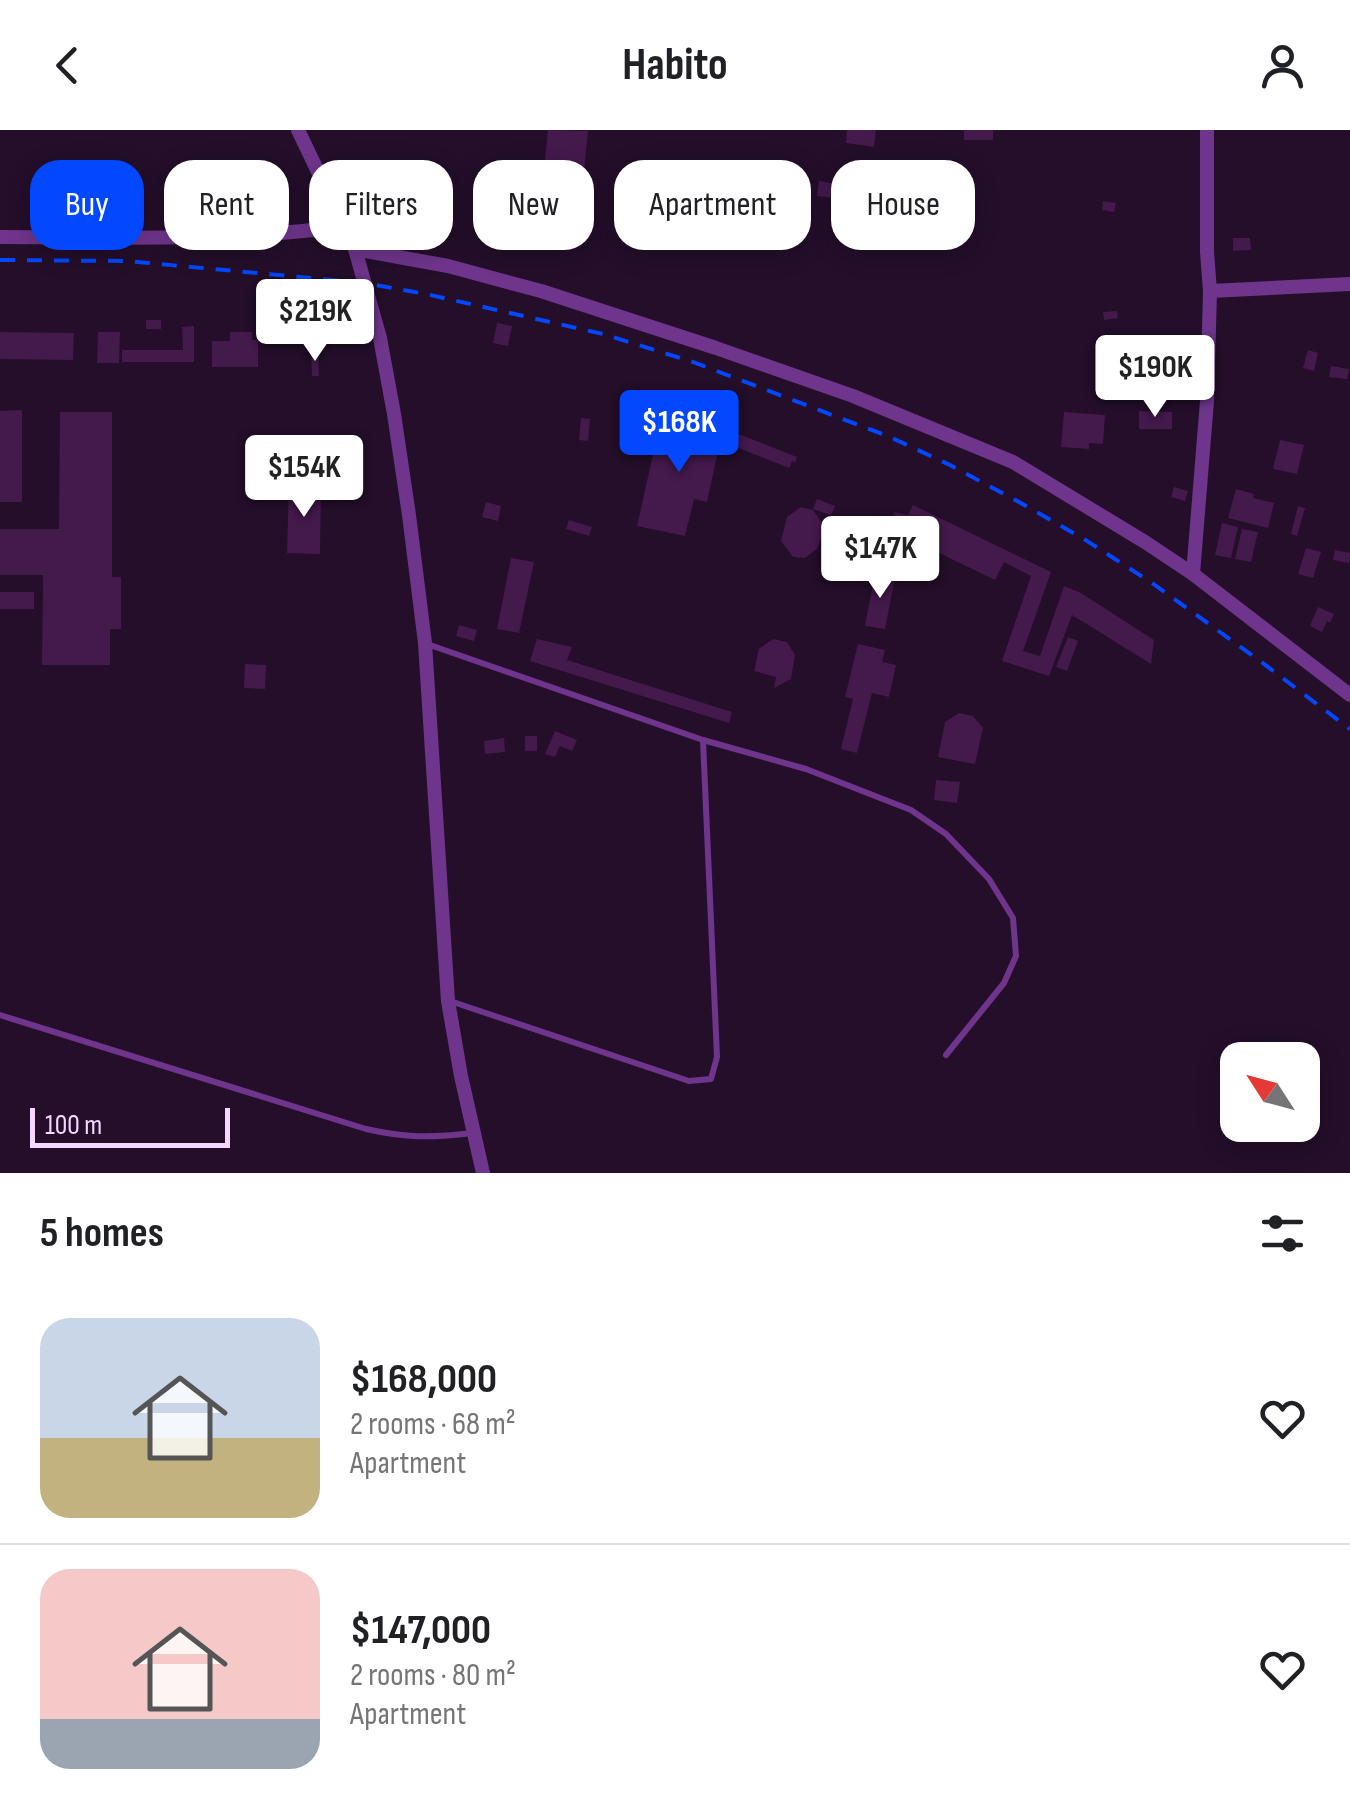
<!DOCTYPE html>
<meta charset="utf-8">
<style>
:root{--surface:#fff;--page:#f6f6f6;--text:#202124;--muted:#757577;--line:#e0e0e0;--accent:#0347ff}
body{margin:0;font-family:"Sofia Sans Condensed",sans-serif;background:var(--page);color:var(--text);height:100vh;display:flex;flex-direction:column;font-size:38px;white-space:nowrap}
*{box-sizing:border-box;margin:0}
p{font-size:32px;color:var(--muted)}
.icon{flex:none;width:55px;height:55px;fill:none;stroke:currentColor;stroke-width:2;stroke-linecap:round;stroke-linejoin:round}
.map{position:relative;height:1043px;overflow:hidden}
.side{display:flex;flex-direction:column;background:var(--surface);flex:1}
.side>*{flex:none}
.guide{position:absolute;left:30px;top:30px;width:1290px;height:90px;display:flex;gap:20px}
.needle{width:65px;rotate:306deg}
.fabs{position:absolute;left:1220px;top:912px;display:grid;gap:20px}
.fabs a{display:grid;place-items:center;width:100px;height:100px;border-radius:20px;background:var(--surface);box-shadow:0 5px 25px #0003;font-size:50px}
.scale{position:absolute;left:30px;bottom:25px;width:200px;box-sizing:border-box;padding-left:10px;border:5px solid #f5d7ff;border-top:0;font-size:28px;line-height:35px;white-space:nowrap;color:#f5d7ff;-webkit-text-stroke:8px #240e2a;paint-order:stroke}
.price{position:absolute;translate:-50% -85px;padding:0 22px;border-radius:10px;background:#fff;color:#222;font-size:32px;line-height:65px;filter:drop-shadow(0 2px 5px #0008)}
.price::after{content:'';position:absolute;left:50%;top:60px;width:30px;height:22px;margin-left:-15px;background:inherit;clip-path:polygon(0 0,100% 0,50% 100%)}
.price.active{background:var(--accent);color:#fff}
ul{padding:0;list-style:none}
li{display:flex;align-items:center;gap:30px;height:250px;padding:0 40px}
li+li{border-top:2px solid var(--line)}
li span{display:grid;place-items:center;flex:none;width:280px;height:200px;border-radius:30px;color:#555}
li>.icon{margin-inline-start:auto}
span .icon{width:120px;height:120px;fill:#fffc;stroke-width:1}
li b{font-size:42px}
h2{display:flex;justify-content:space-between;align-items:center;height:120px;padding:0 40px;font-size:42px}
.tag{padding:0 35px;border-radius:30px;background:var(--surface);box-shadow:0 5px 25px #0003;font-size:35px;line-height:90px}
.tag.active{background:var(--accent);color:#fff}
header{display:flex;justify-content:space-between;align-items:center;height:130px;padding:0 40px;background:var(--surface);font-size:45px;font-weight:700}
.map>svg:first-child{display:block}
.building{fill:#44194c}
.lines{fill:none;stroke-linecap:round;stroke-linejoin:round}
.lane{stroke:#6f358c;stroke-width:6}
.street{stroke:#6f358c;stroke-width:14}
.rail{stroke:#0347ff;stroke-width:4;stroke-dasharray:15 12;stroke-linecap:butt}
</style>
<header><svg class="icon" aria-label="back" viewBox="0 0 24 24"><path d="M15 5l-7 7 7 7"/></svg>Habito<svg class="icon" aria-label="person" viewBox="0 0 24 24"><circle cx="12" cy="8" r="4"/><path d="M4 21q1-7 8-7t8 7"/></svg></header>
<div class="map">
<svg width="1350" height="1043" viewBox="0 0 1350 1043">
<rect width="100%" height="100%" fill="#240e2a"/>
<!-- building -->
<g class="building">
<polygon points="548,0 588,1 578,103 538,99"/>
<polygon points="847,0 876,0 874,17 846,13"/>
<rect x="964" y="0" width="29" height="10"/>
<polygon points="819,51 837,54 835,68 817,66"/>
<polygon points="1103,71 1116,73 1114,82 1102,80"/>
<polygon points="1233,108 1250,108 1251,120 1233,121"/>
<polygon points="1117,181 1118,188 1104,190 1103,182"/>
<polygon points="291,185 314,185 313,197 291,197"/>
<rect x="146" y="190" width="15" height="9"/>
<polygon points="497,193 512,196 508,216 493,213"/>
<polygon points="194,196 194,232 122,232 122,220 183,220 182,197"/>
<polygon points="0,202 74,203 73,230 0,229"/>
<polygon points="98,202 120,202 119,233 97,233"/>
<polygon points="230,202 252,202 252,210 258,210 258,237 212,237 212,211 230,211"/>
<polygon points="1308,220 1318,223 1314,241 1303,238"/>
<polygon points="311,222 318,222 319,246 312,246"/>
<polygon points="1331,236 1349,239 1347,249 1329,247"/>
<polygon points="22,280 22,372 0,372 0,281"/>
<polygon points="1139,281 1172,282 1172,299 1139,299"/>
<polygon points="60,282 112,282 112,447 121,447 121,499 110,499 110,535 42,535 43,445 0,445 0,399 59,399"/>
<polygon points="1064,282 1105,285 1103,314 1089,313 1089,319 1061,317"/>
<polygon points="683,284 720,297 715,310 720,312 707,372 694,369 685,406 637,396 659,298 677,302"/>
<polygon points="581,288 590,289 588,311 579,310"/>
<polygon points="726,299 797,327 795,333 792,331 789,338 721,311"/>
<polygon points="1280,310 1304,315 1297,344 1273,339"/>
<polygon points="289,355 321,356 320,424 287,423"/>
<polygon points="1174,357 1188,361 1185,371 1171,367"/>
<polygon points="1236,359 1254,364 1253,368 1274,373 1268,398 1228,388"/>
<polygon points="817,369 835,376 831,385 813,379"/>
<polygon points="486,372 501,376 498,391 482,387"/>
<polygon points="913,375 1051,442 1023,521 1040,526 1064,456 1081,463 1154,510 1151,534 1072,485 1049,546 1002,531 1031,446 1004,432 995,450 904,406 895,443 881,439 894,382 908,385"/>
<polygon points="1298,376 1305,378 1297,406 1291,404"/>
<polygon points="801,377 813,380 824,396 818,418 805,428 793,427 781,411 787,387"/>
<polygon points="569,390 592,397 589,406 566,399"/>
<polygon points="1222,393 1238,397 1231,428 1215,425"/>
<polygon points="1242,399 1258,402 1251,432 1235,429"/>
<polygon points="867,411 878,413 876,424 865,422"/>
<polygon points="1306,418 1321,422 1313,448 1298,444"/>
<polygon points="1335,420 1350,423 1349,433 1333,430"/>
<polygon points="511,428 534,432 519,503 497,499"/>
<polygon points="875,443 895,447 885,499 865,496"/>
<rect x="0" y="462" width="34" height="17"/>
<polygon points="1318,477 1334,484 1330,493 1327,491 1322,502 1310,496"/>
<polygon points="459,495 477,500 474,511 456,506"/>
<polygon points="1068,507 1078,511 1067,541 1056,537"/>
<polygon points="537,509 572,517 567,530 732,582 729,593 530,531"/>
<polygon points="773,509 787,512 795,525 791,549 774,558 776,547 754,541 759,519"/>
<polygon points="858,514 885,520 882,532 896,535 889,567 872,563 857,623 841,619 853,569 845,567"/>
<polygon points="245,534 266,535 265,559 244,558"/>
<polygon points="959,583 973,586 983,598 975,634 938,627 945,592"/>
<polygon points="555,601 577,610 572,621 560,616 555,627 545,624"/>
<rect x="525" y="606" width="12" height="15"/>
<polygon points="504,608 505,622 485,624 484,611"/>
<polygon points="936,650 960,652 957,673 934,670"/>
</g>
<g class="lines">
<!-- lane -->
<g class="lane">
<polyline points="427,514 703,610 717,927 711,949 689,951 450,871"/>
<polyline points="703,610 806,639 911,680 946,704 989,749 1013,788 1016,826 1004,853 946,925"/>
<path d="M0,885L366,999C406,1008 432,1008 472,1003"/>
</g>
<!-- street -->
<g class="street">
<polyline points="298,0 355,119 380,208 394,284 409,385 425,513 448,871 461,946 483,1043"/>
<path d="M0,107C113,107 233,112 345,96"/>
<polyline points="355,119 448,136 541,161 716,218 853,266 1013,332 1145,412 1193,444 1350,565"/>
<polyline points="1210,161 1350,154"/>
<polyline points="1193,444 1207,271 1210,161 1207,122 1207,0"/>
</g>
<!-- rail -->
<polyline class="rail" points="0,130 127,131 364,153 426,164 603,204 693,232 890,307 950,335 1019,372 1084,409 1152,453 1256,528 1350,599"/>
</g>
</svg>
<div class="fabs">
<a><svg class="needle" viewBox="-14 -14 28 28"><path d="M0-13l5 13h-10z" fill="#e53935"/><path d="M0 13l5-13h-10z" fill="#757577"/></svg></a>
</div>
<div class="scale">100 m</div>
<b class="price" style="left:315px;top:234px">$219K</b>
<b class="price" style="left:1155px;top:290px">$190K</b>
<b class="price active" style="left:679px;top:345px">$168K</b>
<b class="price" style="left:304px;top:390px">$154K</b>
<b class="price" style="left:880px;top:471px">$147K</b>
<div class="guide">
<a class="tag active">Buy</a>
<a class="tag">Rent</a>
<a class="tag">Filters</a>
<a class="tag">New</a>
<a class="tag">Apartment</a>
<a class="tag">House</a>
</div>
</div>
<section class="side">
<h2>5 homes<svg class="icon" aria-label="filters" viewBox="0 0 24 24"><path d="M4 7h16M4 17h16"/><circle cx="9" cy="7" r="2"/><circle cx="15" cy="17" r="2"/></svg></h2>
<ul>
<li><span style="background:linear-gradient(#c9d6e8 60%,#c2b280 0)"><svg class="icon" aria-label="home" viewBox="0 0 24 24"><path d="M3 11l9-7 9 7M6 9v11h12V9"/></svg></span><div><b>$168,000</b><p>2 rooms · 68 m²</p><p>Apartment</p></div><svg class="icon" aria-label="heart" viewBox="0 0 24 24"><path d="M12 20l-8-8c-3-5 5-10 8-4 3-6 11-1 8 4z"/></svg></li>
<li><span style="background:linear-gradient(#f6c9c9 75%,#9aa5b1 0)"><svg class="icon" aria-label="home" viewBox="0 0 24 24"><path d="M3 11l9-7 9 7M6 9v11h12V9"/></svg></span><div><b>$147,000</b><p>2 rooms · 80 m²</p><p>Apartment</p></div><svg class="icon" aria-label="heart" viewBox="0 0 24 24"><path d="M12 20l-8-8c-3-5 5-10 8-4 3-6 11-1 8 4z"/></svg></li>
</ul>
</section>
